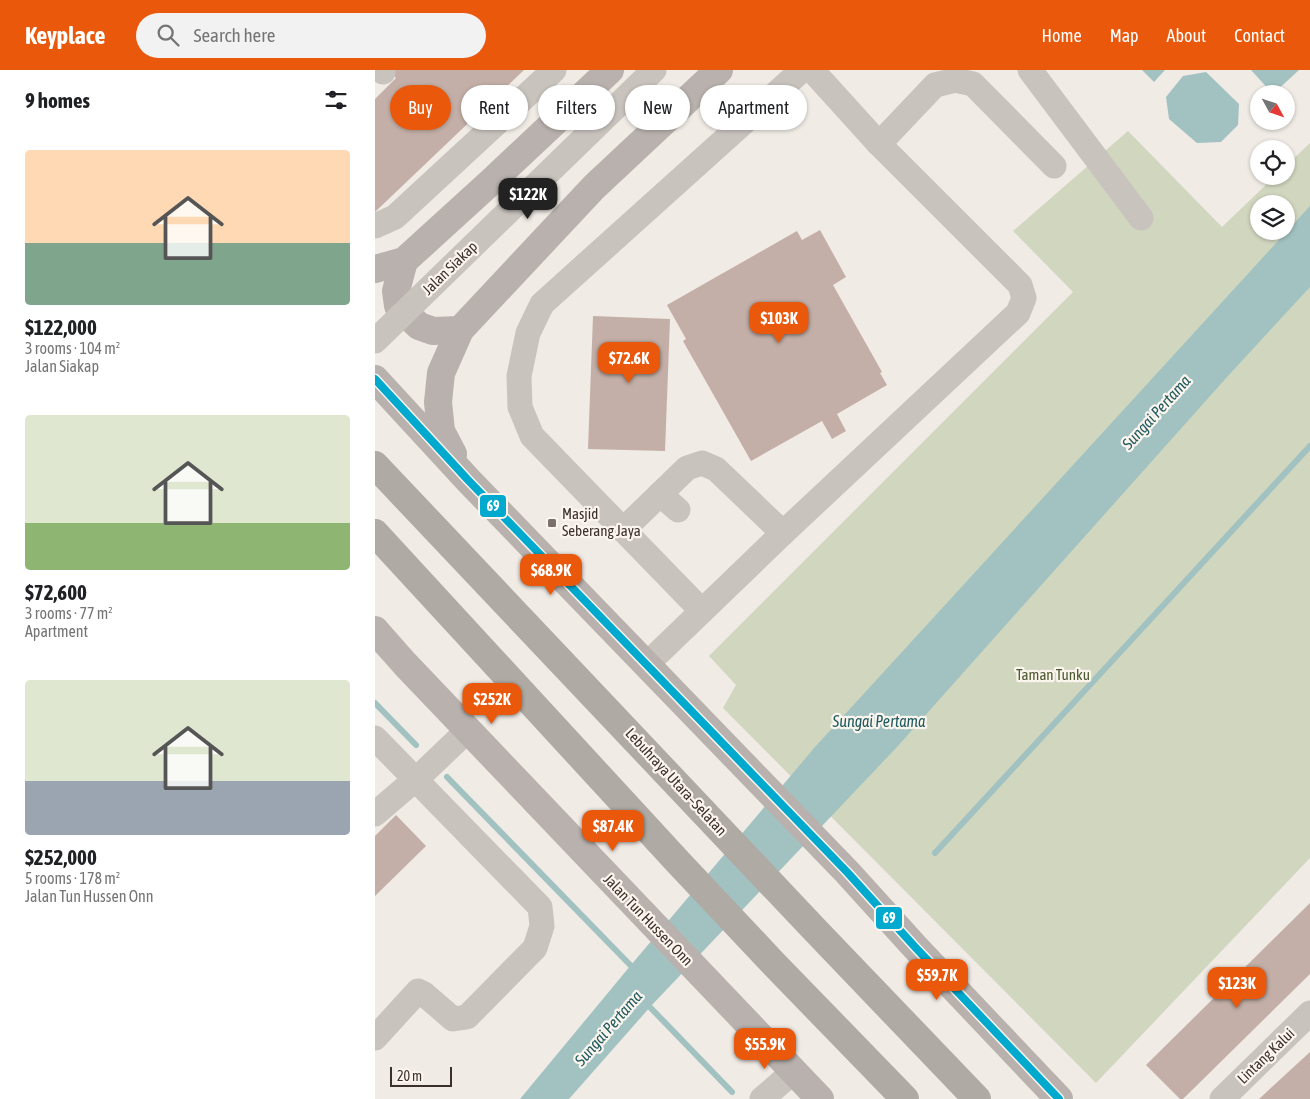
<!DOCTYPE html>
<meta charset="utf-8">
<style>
:root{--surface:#fff;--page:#f2f2f2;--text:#202124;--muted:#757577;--accent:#ea580c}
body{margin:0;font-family:"Asap Condensed",sans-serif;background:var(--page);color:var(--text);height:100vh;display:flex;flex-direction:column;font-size:19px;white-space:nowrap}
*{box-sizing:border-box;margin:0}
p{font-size:16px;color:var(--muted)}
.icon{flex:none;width:28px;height:28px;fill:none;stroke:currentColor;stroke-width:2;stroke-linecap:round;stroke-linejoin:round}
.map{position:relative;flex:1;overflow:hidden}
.details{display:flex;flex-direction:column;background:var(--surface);width:375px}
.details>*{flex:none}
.hud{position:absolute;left:15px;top:15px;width:475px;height:45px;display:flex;gap:10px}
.needle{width:32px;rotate:130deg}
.fabs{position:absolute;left:875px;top:15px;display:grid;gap:10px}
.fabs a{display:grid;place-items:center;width:45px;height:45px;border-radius:50%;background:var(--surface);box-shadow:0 1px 4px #0004;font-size:25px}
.scale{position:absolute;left:15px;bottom:12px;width:62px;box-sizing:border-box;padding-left:5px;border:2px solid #3b302b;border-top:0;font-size:14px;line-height:18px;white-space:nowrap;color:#3b302b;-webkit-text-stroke:4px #fbf5ee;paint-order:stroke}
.price{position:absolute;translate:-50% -42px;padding:0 11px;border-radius:10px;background:var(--accent);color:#fff;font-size:16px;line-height:32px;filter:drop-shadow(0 1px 2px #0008)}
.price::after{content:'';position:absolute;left:50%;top:30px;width:15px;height:11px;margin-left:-8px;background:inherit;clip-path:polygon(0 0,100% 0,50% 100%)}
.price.selected{background:#222;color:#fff}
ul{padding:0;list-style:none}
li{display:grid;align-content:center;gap:10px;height:265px;padding:0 25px}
li span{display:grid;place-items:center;height:155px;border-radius:5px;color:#555}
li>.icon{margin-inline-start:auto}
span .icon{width:90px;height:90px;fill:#fffc;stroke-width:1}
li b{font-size:21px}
h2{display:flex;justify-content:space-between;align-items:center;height:60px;padding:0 25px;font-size:21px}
.chip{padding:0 18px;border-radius:22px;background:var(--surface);box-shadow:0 1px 4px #0004;font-size:18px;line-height:45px}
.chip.selected{background:var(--accent);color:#fff}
header{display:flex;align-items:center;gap:30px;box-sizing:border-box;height:70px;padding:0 25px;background:var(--accent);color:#fff}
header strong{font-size:24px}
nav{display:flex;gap:28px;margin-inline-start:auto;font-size:18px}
.search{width:350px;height:45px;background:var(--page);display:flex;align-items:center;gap:12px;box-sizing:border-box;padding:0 18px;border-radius:28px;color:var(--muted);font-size:19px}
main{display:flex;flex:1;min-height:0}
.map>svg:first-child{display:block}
.green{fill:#d1d6bf;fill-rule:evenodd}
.water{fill:#a1c2c1}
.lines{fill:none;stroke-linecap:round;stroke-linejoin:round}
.stream{stroke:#a1c2c1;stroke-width:6}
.building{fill:#c3afa7}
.minor{stroke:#c9c3be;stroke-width:25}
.major{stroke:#b8b1ad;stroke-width:28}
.highway{stroke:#afaaa4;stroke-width:28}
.minor-bridge{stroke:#c9c3be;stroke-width:25}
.bus-1-casing{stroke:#fbf5ee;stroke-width:11}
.bus-1{stroke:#00a9ce;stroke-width:8}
.poi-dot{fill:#7a716c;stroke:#fbf5ee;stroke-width:2}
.labels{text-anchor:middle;stroke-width:4.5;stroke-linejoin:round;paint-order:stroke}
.street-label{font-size:15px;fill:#3b302b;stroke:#fbf5ee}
.poi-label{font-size:15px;fill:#3b302b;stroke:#fbf5ee;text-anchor:start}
.park-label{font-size:15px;fill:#4a5a2e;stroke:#fbf5ee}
.water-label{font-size:16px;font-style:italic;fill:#1f5a5e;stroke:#fbf5ee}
.line-badge{stroke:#fbf5ee;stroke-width:2}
.badge-label{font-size:14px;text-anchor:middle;font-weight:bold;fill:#fff}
</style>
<header>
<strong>Keyplace</strong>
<div class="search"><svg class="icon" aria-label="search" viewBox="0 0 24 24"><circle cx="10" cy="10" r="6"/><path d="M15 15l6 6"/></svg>Search here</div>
<nav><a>Home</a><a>Map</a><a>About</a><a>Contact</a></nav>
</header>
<main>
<section class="details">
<h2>9 homes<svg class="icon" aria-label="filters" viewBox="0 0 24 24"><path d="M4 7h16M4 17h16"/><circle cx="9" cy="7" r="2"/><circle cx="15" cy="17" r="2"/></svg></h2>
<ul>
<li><span style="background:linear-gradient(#ffd9b3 60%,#7fa58c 0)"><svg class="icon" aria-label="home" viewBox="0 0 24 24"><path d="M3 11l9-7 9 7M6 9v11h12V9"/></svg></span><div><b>$122,000</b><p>3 rooms · 104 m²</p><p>Jalan Siakap</p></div></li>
<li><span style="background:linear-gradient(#dfe7d0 70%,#8fb573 0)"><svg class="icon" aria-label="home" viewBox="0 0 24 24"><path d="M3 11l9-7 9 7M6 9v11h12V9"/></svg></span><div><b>$72,600</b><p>3 rooms · 77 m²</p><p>Apartment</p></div></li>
<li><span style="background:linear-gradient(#dfe7d0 65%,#9aa5b1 0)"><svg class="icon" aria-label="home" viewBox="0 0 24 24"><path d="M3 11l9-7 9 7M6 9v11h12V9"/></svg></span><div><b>$252,000</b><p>5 rooms · 178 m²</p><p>Jalan Tun Hussen Onn</p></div></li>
</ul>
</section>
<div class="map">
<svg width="935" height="1029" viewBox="0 0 935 1029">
<rect width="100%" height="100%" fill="#f0ebe5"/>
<!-- green -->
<path class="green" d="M753,61L847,157L900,106H911V96L935,73V788L721,1013L348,638L361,615L334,586L698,222L638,161ZM884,134H911V161H884Z"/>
<!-- water -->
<g class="water">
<polygon points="767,0 790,0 779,12"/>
<polygon points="876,0 924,0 898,24"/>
<polygon points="831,2 864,34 863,55 846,72 822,73 794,49 791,27 808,6"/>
<polygon points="935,136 935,217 852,307 522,677 276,936 194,1029 145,1029 256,895 440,677"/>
</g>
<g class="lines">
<!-- stream -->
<g class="stream">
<polyline points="0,633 41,675"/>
<polyline points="72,707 261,901"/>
<polyline points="560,783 935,376"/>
<polyline points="270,932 357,1022"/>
</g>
</g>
<!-- building -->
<g class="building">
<polygon points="13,0 149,0 0,142 0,29 21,8"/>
<polygon points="445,160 471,207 458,215 507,302 505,303 512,315 462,344 471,361 457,369 447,351 376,391 308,271 311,269 292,235 422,161 427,170"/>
<polygon points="218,246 295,249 290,381 213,379"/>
<polygon points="21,745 51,776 0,826 0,766"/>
<polygon points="935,833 935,904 808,1029 805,1029 771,995"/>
<polygon points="935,982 935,1029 884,1029"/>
</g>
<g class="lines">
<!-- minor -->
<g class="minor">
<polyline points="5,0 8,2"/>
<polyline points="655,0 766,148"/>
<polyline points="504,74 560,15 580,10 598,14 679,96"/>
<polyline points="0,156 20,147 179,0"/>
<polyline points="285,424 303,440"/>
<polyline points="248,460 312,398 327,393 341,399 408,463"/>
<polyline points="327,541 157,366 145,337 144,306 153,263 167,234 427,0"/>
<polyline points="272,594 408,463 643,243 649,228 645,215 504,74 437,0"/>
<polyline points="0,668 165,837 167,856 160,878 92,947 78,949 49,924 43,921 0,968"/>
<polyline points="0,744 50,701 93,660"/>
<polyline points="387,1029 419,1001"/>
<polyline points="847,1029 935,943"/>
</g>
<!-- major -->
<g class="major">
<polyline points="29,191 21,221 23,236 44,256 58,261 85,260"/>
<polyline points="0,199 29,191 118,110 235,0"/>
<polyline points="0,309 93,410 385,712 472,802 540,877 684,1029"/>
<polyline points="78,384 66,361 63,332 66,303 85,260 219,117 344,0"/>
<polyline points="0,560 30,594 445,1029"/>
</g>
<!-- highway -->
<g class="highway">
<polyline points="0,395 441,861 602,1029"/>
<polyline points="0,463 303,792 398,893 530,1029"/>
</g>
<!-- minor-bridge -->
<polyline class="minor-bridge" points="0,271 279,0"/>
<!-- bus-1 casing -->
<g class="bus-1-casing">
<polyline id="bus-1" points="0,309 93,410 385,712 472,802 540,877 684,1029"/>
</g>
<!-- bus-1 -->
<use href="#bus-1" class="bus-1"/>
</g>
<!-- markers -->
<rect class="poi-dot" x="172" y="448" width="10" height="10" rx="2.5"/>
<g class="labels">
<!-- street labels -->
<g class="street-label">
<text transform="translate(75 198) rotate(-44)" y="5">Jalan Siakap</text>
<text transform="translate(301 712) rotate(47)" y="5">Lebuhraya Utara–Selatan</text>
<text transform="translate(273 850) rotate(46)" y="5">Jalan Tun Hussen Onn</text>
<text transform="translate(891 986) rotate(-44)" y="5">Lintang Kalui</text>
</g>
<!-- poi labels -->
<g class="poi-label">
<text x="187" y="449">Masjid<tspan x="187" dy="17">Seberang Jaya</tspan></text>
</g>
<!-- park labels -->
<g class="park-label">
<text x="678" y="610">Taman Tunku</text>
</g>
<!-- water labels -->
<g class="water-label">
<text transform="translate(781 342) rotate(-48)" y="6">Sungai Pertama</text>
<text x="504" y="657">Sungai Pertama</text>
<text transform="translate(233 958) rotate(-49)" y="6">Sungai Pertama</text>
</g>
</g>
<g class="line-badge">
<rect x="104" y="424" width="28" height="24" rx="5" fill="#00a9ce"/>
<rect x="500" y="836" width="28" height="24" rx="5" fill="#00a9ce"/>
</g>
<g class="badge-label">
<text x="118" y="441">69</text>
<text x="514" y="853">69</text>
</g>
</svg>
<div class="fabs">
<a><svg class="needle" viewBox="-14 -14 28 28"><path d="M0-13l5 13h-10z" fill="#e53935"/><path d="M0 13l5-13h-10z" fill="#757577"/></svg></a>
<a><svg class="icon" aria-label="locate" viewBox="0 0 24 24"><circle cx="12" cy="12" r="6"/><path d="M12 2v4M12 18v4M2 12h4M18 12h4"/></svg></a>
<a><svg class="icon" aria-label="layers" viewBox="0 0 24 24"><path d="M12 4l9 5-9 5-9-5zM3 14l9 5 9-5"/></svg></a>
</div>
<div class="scale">20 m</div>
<b class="price selected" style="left:153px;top:150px">$122K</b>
<b class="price" style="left:404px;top:274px">$103K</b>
<b class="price" style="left:254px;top:314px">$72.6K</b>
<b class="price" style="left:176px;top:526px">$68.9K</b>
<b class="price" style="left:117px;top:655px">$252K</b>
<b class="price" style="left:238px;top:782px">$87.4K</b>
<b class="price" style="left:562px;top:931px">$59.7K</b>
<b class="price" style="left:862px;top:939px">$123K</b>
<b class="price" style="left:390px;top:1000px">$55.9K</b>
<div class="hud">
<a class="chip selected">Buy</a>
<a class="chip">Rent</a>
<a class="chip">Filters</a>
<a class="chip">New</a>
<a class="chip">Apartment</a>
</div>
</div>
</main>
